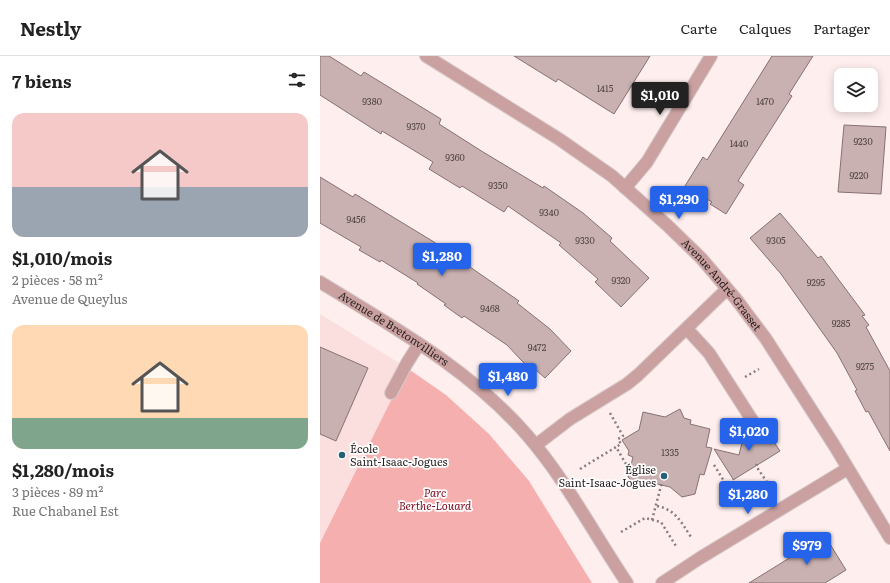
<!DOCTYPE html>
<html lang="fr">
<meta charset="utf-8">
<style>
:root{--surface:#fff;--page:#f2f2f2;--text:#222;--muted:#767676;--line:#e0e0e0;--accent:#2563eb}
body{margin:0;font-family:Literata,serif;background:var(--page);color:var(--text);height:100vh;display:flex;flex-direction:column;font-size:15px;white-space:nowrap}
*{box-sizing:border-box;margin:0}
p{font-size:13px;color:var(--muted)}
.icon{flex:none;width:22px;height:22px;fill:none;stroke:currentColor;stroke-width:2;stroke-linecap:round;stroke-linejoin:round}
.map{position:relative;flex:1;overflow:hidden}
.sheet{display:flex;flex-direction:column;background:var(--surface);width:320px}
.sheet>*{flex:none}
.controls{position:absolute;left:514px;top:12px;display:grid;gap:8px}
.controls a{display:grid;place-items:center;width:44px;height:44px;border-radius:8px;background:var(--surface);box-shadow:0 2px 10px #0003;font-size:20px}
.price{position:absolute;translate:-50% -34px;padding:0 9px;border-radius:4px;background:var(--accent);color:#fff;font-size:13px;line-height:26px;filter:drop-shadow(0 1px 2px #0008)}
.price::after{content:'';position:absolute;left:50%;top:24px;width:12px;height:9px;margin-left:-6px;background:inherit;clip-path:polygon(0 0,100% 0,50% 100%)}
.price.current{background:#222;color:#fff}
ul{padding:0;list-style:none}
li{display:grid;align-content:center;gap:8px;height:212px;padding:0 12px}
li span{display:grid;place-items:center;height:124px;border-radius:12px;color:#555}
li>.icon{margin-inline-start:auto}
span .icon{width:72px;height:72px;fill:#fffc;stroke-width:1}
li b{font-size:17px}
h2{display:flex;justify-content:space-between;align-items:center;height:48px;padding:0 12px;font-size:17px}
header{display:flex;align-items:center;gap:24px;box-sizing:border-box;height:56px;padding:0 20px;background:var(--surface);border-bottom:1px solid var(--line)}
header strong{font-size:19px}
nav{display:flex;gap:22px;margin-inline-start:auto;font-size:14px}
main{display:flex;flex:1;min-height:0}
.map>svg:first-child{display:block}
.built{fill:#fadfde}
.green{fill:#f6afaf}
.building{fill:#cab1b1;stroke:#887171}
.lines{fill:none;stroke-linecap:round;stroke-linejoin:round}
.lane-casing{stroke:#d7c9c9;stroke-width:14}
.street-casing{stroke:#d7c9c9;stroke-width:14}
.path{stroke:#887c7c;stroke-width:2.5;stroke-dasharray:2 3;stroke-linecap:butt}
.lane{stroke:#caa0a0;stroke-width:12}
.street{stroke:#caa0a0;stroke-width:12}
.poi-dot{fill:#246078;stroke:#fff;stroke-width:1.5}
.labels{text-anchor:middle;stroke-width:3.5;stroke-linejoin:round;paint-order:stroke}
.number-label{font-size:9px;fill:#504444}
.street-label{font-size:11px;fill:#281f1f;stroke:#fff}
.poi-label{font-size:11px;fill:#281f1f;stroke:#fff;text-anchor:start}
.park-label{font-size:11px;font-style:italic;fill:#790c21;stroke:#fff}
</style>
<header>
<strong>Nestly</strong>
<nav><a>Carte</a><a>Calques</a><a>Partager</a></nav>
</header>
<main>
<section class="sheet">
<h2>7 biens<svg class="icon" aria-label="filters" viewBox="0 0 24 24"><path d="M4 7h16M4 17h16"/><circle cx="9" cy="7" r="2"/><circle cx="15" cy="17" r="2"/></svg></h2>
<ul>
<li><span style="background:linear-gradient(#f6c9c9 60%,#9aa5b1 0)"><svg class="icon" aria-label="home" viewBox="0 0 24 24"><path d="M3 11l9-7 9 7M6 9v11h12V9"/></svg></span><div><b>$1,010/mois</b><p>2 pièces · 58 m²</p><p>Avenue de Queylus</p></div></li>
<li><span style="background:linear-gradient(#ffd9b3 75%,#7fa58c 0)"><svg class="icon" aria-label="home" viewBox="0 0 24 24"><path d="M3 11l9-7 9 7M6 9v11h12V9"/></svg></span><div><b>$1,280/mois</b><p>3 pièces · 89 m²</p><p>Rue Chabanel Est</p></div></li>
</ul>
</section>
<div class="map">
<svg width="570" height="527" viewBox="0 0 570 527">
<rect width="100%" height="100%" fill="#feeeee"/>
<!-- built -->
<polygon class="built" points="0,258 87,312 0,487"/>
<!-- green -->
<polygon class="green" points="87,312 126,339 169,378 209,425 272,527 0,527 0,487"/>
<!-- building -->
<g class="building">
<polygon points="0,0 9,0 41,20 44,16 121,63 119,68 163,96 223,132 224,130 263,157 292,182 290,185 329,222 301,251 275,226 278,223 239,189 241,187 188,150 184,156 142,130 140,132 109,113 113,106 62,75 61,78 0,39"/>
<polygon points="194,0 330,0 294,58 238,23 236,26"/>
<polygon points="452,0 493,0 469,38 472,40 418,125 424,129 406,158 390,148 392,146 365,130 383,101 387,104"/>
<polygon points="524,69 566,71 561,138 518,136"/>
<polygon points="0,121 33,141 35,138 114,186 199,245 197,247 230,273 251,295 225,322 216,314 215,315 202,305 187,289 144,260 142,262 124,249 126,248 97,228 98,227 61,204 60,206 39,194 41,191 0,167"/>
<polygon points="460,157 498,202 501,200 545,259 542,260 549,269 546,271 570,315 570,395 548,355 546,356 535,335 537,334 517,297 461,218 430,182"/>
<polygon points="0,291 48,312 16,385 0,378"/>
<polygon points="360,353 364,362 371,364 370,368 390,373 386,391 392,392 384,419 380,418 375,438 362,441 350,431 333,427 317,430 308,421 313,401 308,399 309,395 302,384 319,374 323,356 345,361"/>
<polygon points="441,367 460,395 413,424 413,423 394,393 419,399 425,374 428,372 434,374 438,373"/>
<polygon points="505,480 526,514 505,527 429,527"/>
</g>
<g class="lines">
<!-- lane casing -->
<g class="lane-casing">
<g id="lane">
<polyline points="367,273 389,297 434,367"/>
<polyline points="71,337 87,307 99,288"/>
<polyline points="216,389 250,363 307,328 318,319 407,233"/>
</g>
</g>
<!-- street casing -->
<g class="street-casing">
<g id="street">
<path id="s1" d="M106,0L239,83L292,120L347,169L381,202L416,243L446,283L514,389L570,482"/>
<polyline points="305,132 327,106 391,0"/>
<path id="s2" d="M0,226C73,271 150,313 207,379C246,424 274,478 307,527"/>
<polyline points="342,527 380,502 527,413"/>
</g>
</g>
<!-- path -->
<g class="path">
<polyline points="425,321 439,313"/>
<polyline points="290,357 303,380 298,383 301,388 296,391"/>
<polyline points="437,408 436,410 451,432"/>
<polyline points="394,409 420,451"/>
<polyline points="260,413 296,391 306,408 310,410"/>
<path d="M337,450C356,454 361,466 371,481"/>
<polyline points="332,464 342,426"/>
<polyline points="301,476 325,462 341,466 356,490"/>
</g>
<!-- lane -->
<use href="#lane" class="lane"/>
<!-- street -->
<use href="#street" class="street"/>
</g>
<!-- markers -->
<g class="poi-dot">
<circle cx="22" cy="399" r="4"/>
<circle cx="344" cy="420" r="4"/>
</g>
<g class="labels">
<!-- number labels -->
<g class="number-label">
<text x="285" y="36">1415</text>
<text x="52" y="49">9380</text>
<text x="445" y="49">1470</text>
<text x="96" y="74">9370</text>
<text x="543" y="89">9230</text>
<text x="419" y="91">1440</text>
<text x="135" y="105">9360</text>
<text x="539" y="123">9220</text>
<text x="178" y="133">9350</text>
<text x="229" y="160">9340</text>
<text x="36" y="167">9456</text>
<text x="265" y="188">9330</text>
<text x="456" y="188">9305</text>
<text x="301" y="228">9320</text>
<text x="496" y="230">9295</text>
<text x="170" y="256">9468</text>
<text x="521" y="271">9285</text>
<text x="217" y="295">9472</text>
<text x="545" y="314">9275</text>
<text x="350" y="400">1335</text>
</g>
<!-- street labels -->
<g class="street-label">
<text dy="4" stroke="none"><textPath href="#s1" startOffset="376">Avenue André-Grasset</textPath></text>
<text dy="4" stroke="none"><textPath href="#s2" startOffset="87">Avenue de Bretonvilliers</textPath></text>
</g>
<!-- poi labels -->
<g class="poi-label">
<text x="30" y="397">École<tspan x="30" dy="13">Saint-Isaac-Jogues</tspan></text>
<text x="336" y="418" text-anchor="end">Église<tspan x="336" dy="13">Saint-Isaac-Jogues</tspan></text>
</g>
<!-- park labels -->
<g class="park-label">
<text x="115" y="441">Parc<tspan x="115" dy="13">Berthe-Louard</tspan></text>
</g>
</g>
</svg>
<div class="controls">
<a><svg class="icon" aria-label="layers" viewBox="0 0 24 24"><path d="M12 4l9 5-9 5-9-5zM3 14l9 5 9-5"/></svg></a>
</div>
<b class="price current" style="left:340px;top:60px">$1,010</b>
<b class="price" style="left:359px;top:164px">$1,290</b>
<b class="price" style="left:122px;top:221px">$1,280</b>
<b class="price" style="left:188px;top:341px">$1,480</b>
<b class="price" style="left:429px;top:396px">$1,020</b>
<b class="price" style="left:428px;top:459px">$1,280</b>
<b class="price" style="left:487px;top:510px">$979</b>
</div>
</main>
